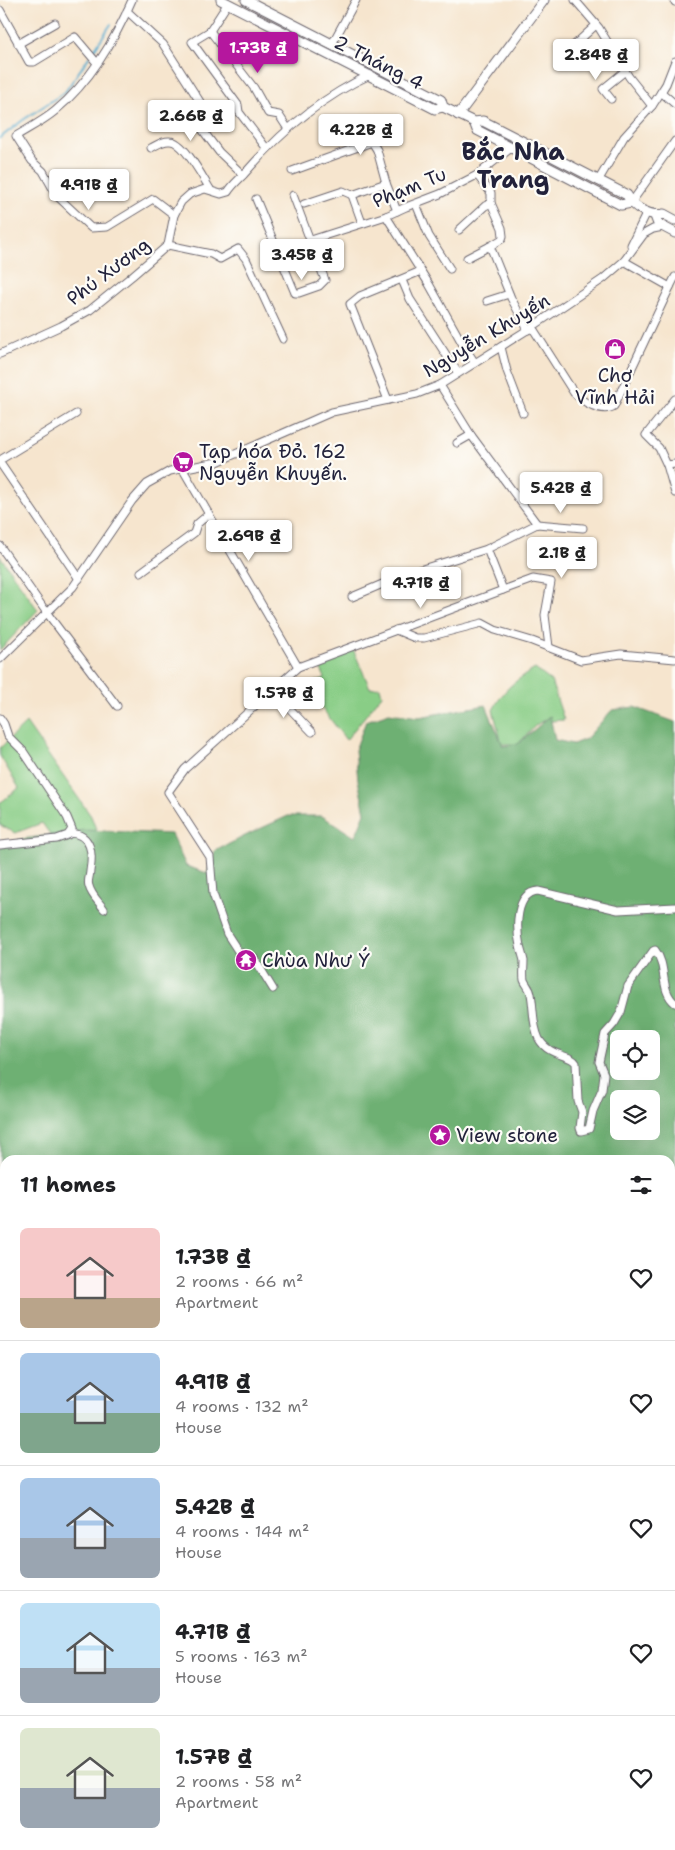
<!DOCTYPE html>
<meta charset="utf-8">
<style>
:root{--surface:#fff;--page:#f6f6f6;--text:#202124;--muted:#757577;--line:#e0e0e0;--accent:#b5179e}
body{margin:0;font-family:"Shantell Sans",sans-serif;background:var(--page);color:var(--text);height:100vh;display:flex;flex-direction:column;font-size:19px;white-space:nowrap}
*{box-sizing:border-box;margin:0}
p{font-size:16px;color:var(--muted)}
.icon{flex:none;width:28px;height:28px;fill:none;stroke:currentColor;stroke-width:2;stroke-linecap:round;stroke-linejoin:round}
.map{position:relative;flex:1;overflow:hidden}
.sheet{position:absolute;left:0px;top:1155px;width:675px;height:695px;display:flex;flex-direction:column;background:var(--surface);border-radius:15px 15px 0 0;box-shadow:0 5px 20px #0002}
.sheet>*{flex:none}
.tools{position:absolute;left:610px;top:1030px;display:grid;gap:10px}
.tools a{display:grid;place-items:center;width:50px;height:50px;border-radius:8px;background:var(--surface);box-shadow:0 5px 20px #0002;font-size:25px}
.price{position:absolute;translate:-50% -42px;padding:0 11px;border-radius:5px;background:#fff;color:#222;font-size:16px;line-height:32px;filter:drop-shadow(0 1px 2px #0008)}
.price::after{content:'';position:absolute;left:50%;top:30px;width:15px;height:11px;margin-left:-8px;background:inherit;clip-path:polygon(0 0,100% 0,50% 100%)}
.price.selected{background:var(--accent);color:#fff}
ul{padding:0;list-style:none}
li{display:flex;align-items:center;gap:15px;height:125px;padding:0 20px}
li+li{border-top:1px solid var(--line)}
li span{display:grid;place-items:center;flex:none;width:140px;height:100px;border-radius:8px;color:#555}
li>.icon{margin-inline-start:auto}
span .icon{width:60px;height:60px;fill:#fffc;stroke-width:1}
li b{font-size:21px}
h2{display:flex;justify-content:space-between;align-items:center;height:60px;padding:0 20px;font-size:21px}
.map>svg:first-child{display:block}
.green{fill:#89cd86;stroke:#567860}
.forest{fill:#6eb073;stroke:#486957;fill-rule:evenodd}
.water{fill:#51aace;stroke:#3a6684}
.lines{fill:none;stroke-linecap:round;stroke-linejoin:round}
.stream{stroke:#51aace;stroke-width:2}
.minor-casing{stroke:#6c666e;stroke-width:9}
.major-casing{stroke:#6c666e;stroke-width:11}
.minor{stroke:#fff;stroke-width:7}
.major{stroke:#fff;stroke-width:9}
.labels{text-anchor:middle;stroke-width:4.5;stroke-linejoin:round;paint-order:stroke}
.street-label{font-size:19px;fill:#22223b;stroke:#fdfcf7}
.poi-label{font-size:19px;fill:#22223b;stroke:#fdfcf7;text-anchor:start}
.district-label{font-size:24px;font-weight:bold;fill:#22223b;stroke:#fdfcf7}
</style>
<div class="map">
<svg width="675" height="1850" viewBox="0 0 675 1850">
<rect width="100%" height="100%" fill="#fdfcf7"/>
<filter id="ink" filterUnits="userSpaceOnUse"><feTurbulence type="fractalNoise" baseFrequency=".02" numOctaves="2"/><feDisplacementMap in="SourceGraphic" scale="10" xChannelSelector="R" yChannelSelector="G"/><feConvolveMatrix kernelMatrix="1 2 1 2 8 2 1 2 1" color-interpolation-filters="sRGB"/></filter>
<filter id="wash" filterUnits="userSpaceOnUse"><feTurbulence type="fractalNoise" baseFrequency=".0096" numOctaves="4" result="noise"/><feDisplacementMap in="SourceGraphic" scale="20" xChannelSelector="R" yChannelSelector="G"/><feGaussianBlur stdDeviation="1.12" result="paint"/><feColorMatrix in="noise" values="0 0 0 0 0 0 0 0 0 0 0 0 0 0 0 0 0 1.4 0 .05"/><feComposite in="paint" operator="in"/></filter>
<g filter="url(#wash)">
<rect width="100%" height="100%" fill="#f6e5ce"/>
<!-- green -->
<g class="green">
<polygon points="0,556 38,610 0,650"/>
<polygon points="353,649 370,688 380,687 382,695 346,740 319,704 310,684 325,678 319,665"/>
<path d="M535,669L551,681L564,720L551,721L550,716L536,725L518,744H502L493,710C504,689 514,681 535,669Z"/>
<polygon points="26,723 91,816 102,845 59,847 42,823 15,833 0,825 0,803 19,788 0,756 0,748"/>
<polygon points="670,1670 675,1670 675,1752 670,1732"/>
</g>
<!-- forest -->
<g class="forest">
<path d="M486,705L503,746L518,744L550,716L555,740L573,744L586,739L612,710L634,707L675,722V1415L670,1417V1160H5V1392L0,1395V848L22,839L85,830L171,834L186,866L207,873L215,851L255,831L288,816H322L355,837L365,813L358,780L355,750L366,721L389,713L419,717ZM619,1039H651V1071H619ZM619,1099H651V1131H619Z"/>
<polygon points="0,1654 5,1654 5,1672 0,1676"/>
<polygon points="5,1695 5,1749 0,1749 0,1696"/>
</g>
<!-- water -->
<g class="water">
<polygon points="675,1461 675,1519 670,1519 670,1462"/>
<polygon points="675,1532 675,1657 670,1657 670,1533"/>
<polygon points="670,1823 675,1829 675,1850 615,1850 619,1845 670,1845"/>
<polygon points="82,1845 315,1845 315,1850 61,1850"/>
</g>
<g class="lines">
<!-- stream -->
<g class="stream">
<polyline points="92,53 111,24"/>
<polyline points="0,138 23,120 65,92 89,57"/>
</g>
</g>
</g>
<g filter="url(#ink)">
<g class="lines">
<!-- minor casing -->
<g class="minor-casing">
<g id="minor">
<path d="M132,0C115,40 89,83 55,111C43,121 29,128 16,136L32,161L43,171L57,196L91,228L107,227L153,199L174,215"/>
<polyline points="575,0 599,28 629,77 652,106"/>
<polyline points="674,0 675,2"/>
<polyline points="228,3 210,31 192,42 238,105 239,112 267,149"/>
<polyline points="0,10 29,62 34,62 75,37 97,63"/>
<polyline points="127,11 163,44 202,105"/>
<polyline points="210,31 254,88 268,113 279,115 288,129"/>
<polyline points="18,44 55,23"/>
<polyline points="332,44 356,0"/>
<polyline points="572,47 596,25"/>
<polyline points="661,92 675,104"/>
<polyline points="611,99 603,89 625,71"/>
<polyline points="189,112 219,152 243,175"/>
<path d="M151,148C157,145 163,140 170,141C184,141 203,178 210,189"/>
<polyline points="292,171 372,142 377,150 386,183 397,211"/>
<polyline points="598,181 624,137 652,106 661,92 666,84 675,61"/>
<polyline points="256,199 295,293 299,293 319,286 325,280 293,195"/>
<polyline points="631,203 675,141"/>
<polyline points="304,204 343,191 352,195"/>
<polyline points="416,204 429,236 450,269"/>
<polyline points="386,216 429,284 462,343 475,363"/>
<polyline points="362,223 352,195 386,183"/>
<polyline points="459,230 485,206 491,203"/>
<polyline points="311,240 386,216 406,207 440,194 477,175 511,148"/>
<polyline points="168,245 211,254 220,259 238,249 246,259 283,339"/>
<polyline points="631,245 647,212"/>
<polyline points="490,246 511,298 528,330"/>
<polyline points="467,258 492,245 502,239 503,236 502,228 491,203 491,193 477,175"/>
<polyline points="402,280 410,299 458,373"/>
<polyline points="670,287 675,277"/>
<polyline points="487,301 509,294"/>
<path d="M532,327L574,393C583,402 602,414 614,406L670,287L624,261"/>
<polyline points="501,347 507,371 523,413"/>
<path d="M0,354L61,326L90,310L132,276L168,245L174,215L181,202L190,194L205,189L221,194L228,192C233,184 240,179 246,172C281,132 321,97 370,75"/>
<polyline points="675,399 646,435 659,448 667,465 675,464"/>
<polyline points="388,400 350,304 360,296 421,271"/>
<polyline points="457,443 471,435"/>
<polyline points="0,460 76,414"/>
<polyline points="0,463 79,579"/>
<polyline points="667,465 675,493"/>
<polyline points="182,468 298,667"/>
<polyline points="537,524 583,528"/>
<polyline points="0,546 47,613 117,706"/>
<polyline points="141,572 194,533 197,524 209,514"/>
<polyline points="503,590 533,579 551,582 545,615 549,647"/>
<polyline points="352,597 406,574 487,549"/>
<polyline points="396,630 415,638 424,638 482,623 495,630 532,641 581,660 621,654 675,659"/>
<polyline points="0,659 73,587 132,501 147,484 170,471 217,462 332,412 417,394 440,385 532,327 603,279 624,261 644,234 653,229 663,227"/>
<polyline points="272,690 312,732"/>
<polyline points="0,718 4,724 8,736 23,751 67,817 72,829 68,835 57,839 0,845"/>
<path d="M70,833C92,834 93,854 90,871C90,876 87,881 89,886C91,895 99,902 104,909"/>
<path d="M675,907L618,910L538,891C515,893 516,928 520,946C521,951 523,956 524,961C524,967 523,974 524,980C526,985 530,988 531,994C534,1009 532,1024 539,1039C549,1057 571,1054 576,1063L578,1101L582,1112L580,1128L581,1131L589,1129L593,1111L602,1090L604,1074L599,1062L605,1034L614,1024L621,1012L628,986L653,951L655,950C668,966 659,990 675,1003"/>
<polyline points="273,989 254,958 238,951 227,934 213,894 210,857 168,792 185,769 298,667 503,590 487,549 537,524 471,435 440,385"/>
<polyline points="670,1446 675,1445"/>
<polyline points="0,1525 5,1516"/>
<polyline points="0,1551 5,1554"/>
<polyline points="0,1807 5,1790"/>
</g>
</g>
<!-- major casing -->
<g class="major-casing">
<g id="major">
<path d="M221,0L435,109L443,107L474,122L483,121L627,195C633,208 650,217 664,214L675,220"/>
<polyline points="246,0 441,100 443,107"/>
<polyline points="458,115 544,0"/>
<polyline points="474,122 477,130 621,205 631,203"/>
<polyline points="655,216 658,224 675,233"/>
</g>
</g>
<!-- minor -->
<use href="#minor" class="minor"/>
<!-- major -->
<use href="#major" class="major"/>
</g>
</g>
<!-- icons -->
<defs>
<g id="shop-disc" transform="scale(1.125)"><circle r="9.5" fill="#b5179e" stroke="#fdfcf7"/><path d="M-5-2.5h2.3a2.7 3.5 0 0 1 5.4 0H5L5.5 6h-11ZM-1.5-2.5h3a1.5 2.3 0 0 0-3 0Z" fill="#fff"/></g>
<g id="supermarket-disc" transform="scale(1.125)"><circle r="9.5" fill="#b5179e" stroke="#fdfcf7"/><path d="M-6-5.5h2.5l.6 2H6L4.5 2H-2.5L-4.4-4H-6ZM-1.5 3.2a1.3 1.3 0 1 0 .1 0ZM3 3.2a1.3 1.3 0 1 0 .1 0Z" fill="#fff"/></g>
<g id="temple-disc" transform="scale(1.125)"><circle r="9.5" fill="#b5179e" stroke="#fdfcf7"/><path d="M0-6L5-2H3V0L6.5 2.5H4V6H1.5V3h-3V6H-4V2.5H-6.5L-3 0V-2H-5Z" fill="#fff"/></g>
<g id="sight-disc" transform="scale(1.125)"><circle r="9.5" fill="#b5179e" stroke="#fdfcf7"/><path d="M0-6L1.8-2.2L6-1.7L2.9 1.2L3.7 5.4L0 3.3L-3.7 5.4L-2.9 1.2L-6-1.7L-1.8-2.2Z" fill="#fff"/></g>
</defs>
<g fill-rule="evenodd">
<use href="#shop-disc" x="615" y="349"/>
<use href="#supermarket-disc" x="183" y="462"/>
<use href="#temple-disc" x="246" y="960"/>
<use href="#sight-disc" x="440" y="1135"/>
</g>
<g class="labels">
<!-- street labels -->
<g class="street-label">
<text transform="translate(379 62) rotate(27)" y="7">2 Tháng 4</text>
<text transform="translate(409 187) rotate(-22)" y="7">Phạm Tu</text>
<text transform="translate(108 271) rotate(-37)" y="7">Phú Xương</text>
<text transform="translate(486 335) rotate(-31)" y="7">Nguyễn Khuyến</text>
</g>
<!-- poi labels -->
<g class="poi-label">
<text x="615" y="382" text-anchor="middle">Chợ<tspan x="615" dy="22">Vĩnh Hải</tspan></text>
<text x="199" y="458">Tạp hóa Đỏ. 162<tspan x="199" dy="22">Nguyễn Khuyến.</tspan></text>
<text x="262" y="967">Chùa Như Ý</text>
<text x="456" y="1142">View stone</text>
</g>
<!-- district labels -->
<g class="district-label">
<text x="513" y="160">Bắc Nha<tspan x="513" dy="28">Trang</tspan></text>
</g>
</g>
</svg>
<div class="tools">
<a><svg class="icon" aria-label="locate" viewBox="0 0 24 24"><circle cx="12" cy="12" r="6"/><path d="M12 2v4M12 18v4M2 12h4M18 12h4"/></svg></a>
<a><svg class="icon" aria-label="layers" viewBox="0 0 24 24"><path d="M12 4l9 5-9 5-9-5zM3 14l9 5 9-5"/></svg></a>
</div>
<b class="price selected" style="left:258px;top:74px">1.73B ₫</b>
<b class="price" style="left:596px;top:81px">2.84B ₫</b>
<b class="price" style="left:191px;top:142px">2.66B ₫</b>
<b class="price" style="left:361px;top:156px">4.22B ₫</b>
<b class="price" style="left:89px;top:211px">4.91B ₫</b>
<b class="price" style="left:302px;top:281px">3.45B ₫</b>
<b class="price" style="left:561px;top:514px">5.42B ₫</b>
<b class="price" style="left:249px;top:562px">2.69B ₫</b>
<b class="price" style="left:562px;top:579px">2.1B ₫</b>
<b class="price" style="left:421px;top:609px">4.71B ₫</b>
<b class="price" style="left:284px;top:719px">1.57B ₫</b>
<section class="sheet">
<h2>11 homes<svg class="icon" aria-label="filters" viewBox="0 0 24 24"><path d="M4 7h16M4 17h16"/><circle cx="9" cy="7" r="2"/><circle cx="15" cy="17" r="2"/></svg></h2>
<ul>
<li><span style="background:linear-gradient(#f6c9c9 70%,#b9a48a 0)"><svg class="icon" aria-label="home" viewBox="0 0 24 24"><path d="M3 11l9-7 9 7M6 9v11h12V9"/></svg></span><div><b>1.73B ₫</b><p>2 rooms · 66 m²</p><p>Apartment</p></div><svg class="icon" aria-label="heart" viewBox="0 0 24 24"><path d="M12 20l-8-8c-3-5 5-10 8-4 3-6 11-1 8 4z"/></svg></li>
<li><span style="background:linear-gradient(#a9c7e8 60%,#7fa58c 0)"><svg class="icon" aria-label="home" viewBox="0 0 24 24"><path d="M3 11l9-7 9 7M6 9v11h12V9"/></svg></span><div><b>4.91B ₫</b><p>4 rooms · 132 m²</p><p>House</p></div><svg class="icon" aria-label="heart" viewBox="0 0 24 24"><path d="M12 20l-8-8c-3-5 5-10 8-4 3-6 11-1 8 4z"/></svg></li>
<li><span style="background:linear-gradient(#a9c7e8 60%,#9aa5b1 0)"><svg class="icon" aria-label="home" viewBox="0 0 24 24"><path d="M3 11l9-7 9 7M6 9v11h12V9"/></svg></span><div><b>5.42B ₫</b><p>4 rooms · 144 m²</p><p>House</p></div><svg class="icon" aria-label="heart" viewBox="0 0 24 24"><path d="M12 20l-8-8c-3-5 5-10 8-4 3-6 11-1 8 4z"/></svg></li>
<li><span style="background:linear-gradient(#bfe0f5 65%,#9aa5b1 0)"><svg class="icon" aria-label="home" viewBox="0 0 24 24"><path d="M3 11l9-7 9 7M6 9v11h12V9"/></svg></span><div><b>4.71B ₫</b><p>5 rooms · 163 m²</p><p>House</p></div><svg class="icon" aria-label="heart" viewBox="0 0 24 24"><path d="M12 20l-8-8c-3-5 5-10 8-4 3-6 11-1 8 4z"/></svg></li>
<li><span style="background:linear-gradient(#dfe7d0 60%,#9aa5b1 0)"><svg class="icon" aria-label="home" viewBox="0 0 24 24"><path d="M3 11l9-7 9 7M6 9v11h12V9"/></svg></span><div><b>1.57B ₫</b><p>2 rooms · 58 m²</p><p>Apartment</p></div><svg class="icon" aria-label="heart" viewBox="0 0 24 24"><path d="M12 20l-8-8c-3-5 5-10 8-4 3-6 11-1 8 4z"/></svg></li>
</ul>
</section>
</div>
